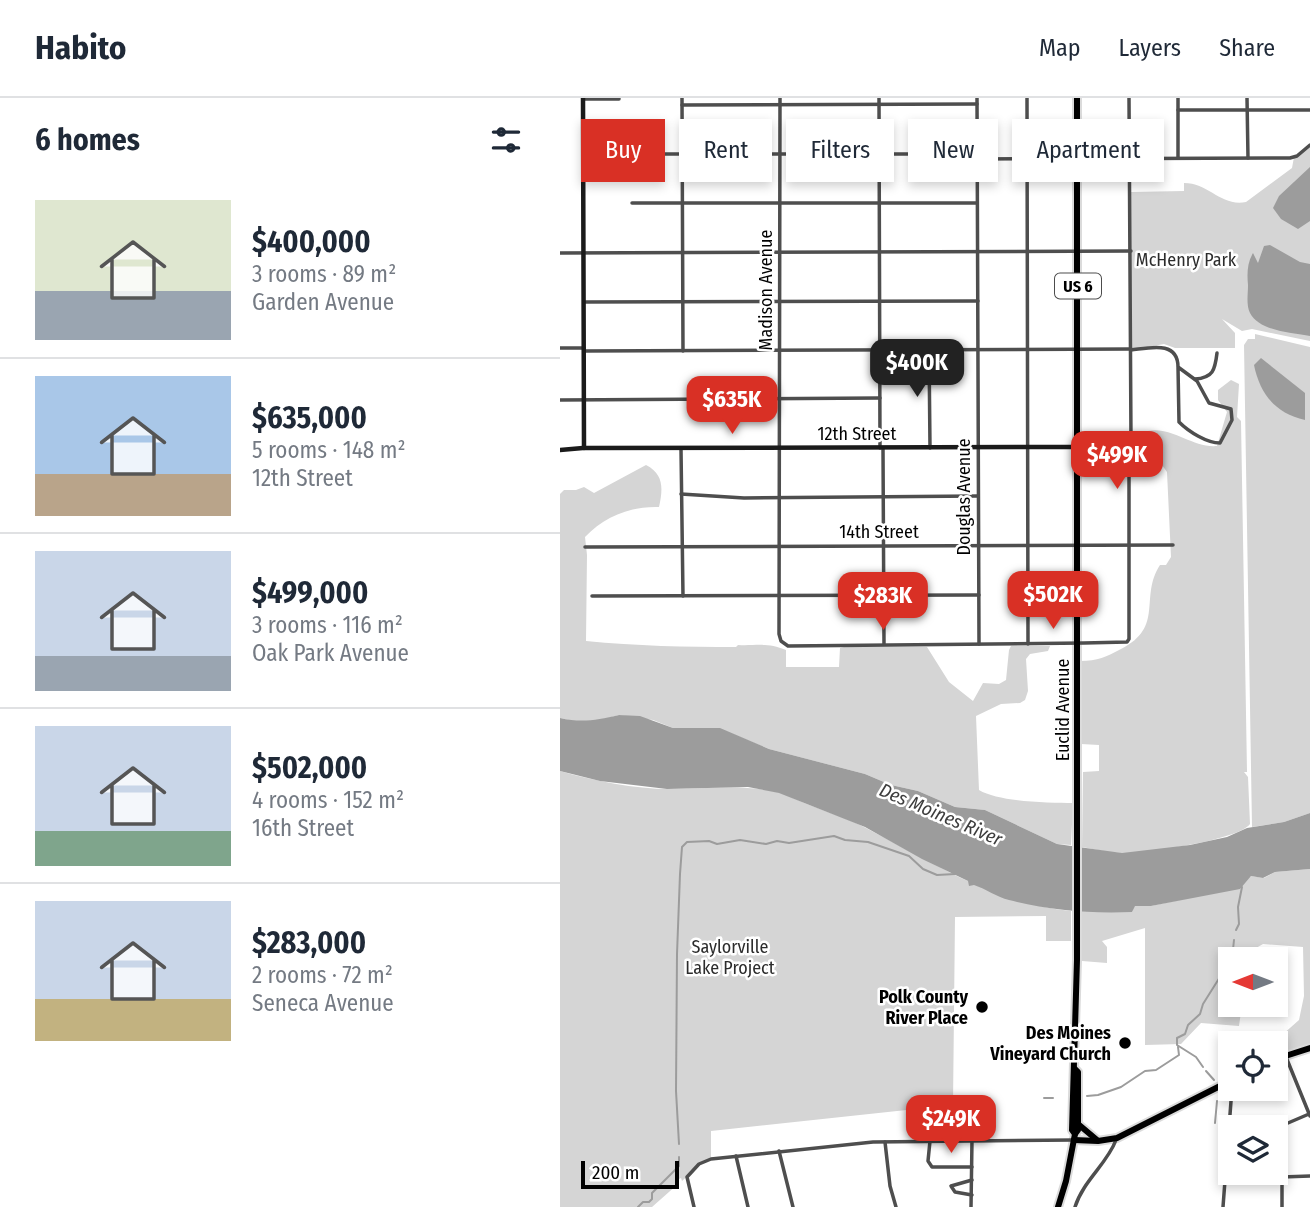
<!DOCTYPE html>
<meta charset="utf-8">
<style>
:root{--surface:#fff;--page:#f6f6f7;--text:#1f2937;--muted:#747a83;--line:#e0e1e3;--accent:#d93025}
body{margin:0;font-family:"Fira Sans Condensed",sans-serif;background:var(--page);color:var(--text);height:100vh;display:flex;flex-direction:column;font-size:26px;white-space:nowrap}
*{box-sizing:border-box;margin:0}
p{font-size:23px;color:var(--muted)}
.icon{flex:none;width:38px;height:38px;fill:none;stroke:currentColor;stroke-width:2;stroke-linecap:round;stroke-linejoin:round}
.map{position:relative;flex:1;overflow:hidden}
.panel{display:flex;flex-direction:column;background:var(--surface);width:560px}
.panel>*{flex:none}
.guide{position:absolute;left:21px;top:21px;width:623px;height:63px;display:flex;gap:14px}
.needle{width:46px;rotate:270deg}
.fabs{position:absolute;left:658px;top:849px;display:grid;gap:14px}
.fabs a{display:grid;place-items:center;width:70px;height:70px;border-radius:0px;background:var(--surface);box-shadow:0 4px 10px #0003;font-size:35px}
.scale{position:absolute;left:21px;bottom:18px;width:98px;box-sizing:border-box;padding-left:7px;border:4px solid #000;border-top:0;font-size:19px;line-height:24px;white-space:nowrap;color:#000;-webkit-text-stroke:5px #fff;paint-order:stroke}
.price{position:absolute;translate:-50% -60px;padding:0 16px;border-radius:14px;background:var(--accent);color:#fff;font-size:23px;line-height:46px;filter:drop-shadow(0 2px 4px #0008)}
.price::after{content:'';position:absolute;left:50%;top:42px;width:21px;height:16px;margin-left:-10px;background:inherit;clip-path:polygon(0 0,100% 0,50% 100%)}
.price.on{background:#222;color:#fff}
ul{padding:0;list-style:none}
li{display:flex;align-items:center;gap:21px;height:175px;padding:0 35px}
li+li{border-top:2px solid var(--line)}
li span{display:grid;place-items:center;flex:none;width:196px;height:140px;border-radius:0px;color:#555}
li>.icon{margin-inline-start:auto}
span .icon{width:84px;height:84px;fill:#fffc;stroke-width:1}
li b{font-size:30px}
h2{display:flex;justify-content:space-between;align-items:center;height:84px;padding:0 35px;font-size:30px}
.tag{padding:0 24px;border-radius:0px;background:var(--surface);box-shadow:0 4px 10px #0003;font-size:24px;line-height:63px}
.tag.on{background:var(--accent);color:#fff}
header{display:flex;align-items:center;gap:42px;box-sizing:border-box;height:98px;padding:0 35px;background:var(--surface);border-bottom:2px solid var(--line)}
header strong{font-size:33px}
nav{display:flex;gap:38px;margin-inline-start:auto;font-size:24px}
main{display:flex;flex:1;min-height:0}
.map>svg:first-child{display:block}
.green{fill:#d5d5d5}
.water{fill:#9c9c9c}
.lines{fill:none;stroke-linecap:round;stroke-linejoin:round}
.stream{stroke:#9c9c9c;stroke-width:2}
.primary-casing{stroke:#dbdbdb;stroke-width:10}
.street{stroke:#4e4e4e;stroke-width:3.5}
.secondary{stroke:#1b1b1b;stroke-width:4.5}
.primary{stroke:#000;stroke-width:6}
.poi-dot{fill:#000;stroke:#fff;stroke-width:2.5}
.labels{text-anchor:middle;stroke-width:5;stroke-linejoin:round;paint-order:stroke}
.shield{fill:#fff;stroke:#4c4c4c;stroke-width:2}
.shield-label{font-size:16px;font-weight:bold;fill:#000}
.park-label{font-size:18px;fill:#2c2c2c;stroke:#fff}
.street-label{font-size:18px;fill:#000;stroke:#fff}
.poi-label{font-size:18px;font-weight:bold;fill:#000;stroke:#fff;text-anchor:end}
.water-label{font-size:19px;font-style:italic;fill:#3d3d3d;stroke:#fff}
</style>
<header>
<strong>Habito</strong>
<nav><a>Map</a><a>Layers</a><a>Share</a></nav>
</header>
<main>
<section class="panel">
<h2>6 homes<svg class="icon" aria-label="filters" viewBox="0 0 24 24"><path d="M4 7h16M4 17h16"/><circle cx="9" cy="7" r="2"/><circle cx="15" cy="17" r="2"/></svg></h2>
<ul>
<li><span style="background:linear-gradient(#dfe7d0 65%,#9aa5b1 0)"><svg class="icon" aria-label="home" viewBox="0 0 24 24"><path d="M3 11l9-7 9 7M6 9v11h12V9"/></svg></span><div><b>$400,000</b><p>3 rooms · 89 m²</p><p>Garden Avenue</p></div></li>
<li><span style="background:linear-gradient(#a9c7e8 70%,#b9a48a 0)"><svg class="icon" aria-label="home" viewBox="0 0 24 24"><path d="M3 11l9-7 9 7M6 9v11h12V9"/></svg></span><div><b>$635,000</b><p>5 rooms · 148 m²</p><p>12th Street</p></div></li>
<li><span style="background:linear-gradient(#c9d6e8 75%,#9aa5b1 0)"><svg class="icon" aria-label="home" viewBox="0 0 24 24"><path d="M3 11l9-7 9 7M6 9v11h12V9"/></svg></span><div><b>$499,000</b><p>3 rooms · 116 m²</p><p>Oak Park Avenue</p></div></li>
<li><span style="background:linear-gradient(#c9d6e8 75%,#7fa58c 0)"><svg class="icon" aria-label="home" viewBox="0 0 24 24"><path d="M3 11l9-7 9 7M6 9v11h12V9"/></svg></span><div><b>$502,000</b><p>4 rooms · 152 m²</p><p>16th Street</p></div></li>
<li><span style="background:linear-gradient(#c9d6e8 70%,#c2b280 0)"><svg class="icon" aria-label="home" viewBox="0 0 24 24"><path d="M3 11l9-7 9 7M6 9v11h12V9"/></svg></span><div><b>$283,000</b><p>2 rooms · 72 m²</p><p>Seneca Avenue</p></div></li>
</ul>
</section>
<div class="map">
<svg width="750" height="1109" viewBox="0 0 750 1109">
<rect width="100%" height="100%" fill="#fff"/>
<!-- green -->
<g class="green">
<path d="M750,47V243L692,231L682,233L662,221L675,235V250H615L604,246L571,252V94L624,93V85C649,85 661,109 686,104L732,70L734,59Z"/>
<polygon points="695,236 750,249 750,715 724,724 692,729 684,247 688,241 695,241"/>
<path d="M671,282L679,286L677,319L681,323L687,674H684L688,679L690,726C679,742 583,756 560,755C547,754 534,751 522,749L523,674L539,673V647L521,646L520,563C538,563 546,559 561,551C605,529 579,499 600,467H606L611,459L607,374L602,367L584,355L580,343L588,333C612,328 632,350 657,348L667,314L658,302V292Z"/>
<path d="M86,367C104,376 103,391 99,409C70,408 44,419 25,439L27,457L26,543C76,548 126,549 176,549L178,547C196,548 208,544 226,552V569H279L280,550L284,549H367L389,584L413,603L423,585L439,586L446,582L449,552L451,548H490L488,553L470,556L466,561L468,593L465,602L460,605L441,606L416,618L419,692C439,704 489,705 513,705L511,747L497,746L425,712L395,709L358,693L331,687L305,676L209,651L168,634L149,630H113L93,622L59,617L37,623L18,624L0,620V396L4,392H16L24,389L34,395Z"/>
<path d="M0,673C35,683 74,691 110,691C146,691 182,686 217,694C229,697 240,704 252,708C270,715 289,721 306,730C372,764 435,806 511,813V843H486V818L395,819L393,1007L151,1033V1061L143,1064L122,1083L121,1080L119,1081L118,1086L92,1109H0Z"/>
<polygon points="750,771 750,950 716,961 716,945 713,945 739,922 744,898 743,849 703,846 696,850 693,861 670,861 670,906 682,907 679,928 641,925 621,946 585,947 585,830 542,843 547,849 547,865 522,863 521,813 572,814 574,807 591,808 675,790 691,778 704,780 715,774"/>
</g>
<!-- water -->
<g class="water">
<polygon points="750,69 750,123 738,131 721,121 713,110 719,98"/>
<path d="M710,147L740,164L750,166V238C732,235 699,233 690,215C686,207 688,196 688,187C687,176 687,165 693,155L698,165L704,148Z"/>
<path d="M701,260L745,295V322C715,315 700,296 694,267Z"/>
<path d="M59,617L80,618L113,630H160L209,651L305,676L331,687L358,693L395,709L425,712L497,746L562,755L630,747L667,739L687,730L724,724L750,715V771L715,774L703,780L691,778L680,791L591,808H575L572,814C530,816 488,812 449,802C437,799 426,791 414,787L409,788L408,783L362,761L305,729L219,695L188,689L107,691L40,683L0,673V620C22,625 37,622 59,617Z"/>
</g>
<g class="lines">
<!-- stream -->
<g class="stream">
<polyline points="676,832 679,826 678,809 682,789"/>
<polyline points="672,861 674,842"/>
<polyline points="643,969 636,959 617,947 617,940 625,936 628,927 640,916 643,906 670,863"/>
<polyline points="646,973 654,982"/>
<polyline points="527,998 538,997 561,989 585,973 596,972 619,957 618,949"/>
<polyline points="484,1000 493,1000"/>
<polyline points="655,1025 657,1003"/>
<polyline points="119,1046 116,993 117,856 120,776 122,749 127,744 149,743 157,746 180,742 206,746 217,743 229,745 274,738 285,742 308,744 349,758 363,771 377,777 395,776"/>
<polyline points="78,1109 83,1104 89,1104 92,1101 92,1095 119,1068 119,1059"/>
</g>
<!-- primary casing -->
<g class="primary-casing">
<g id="primary">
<polyline points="716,961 750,950"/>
<polyline points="518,1026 537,1042"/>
<polyline points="515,1036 518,1032 518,974 515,971"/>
<polyline points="514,1042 538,1043 557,1040 670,983"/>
<polyline points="498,1109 506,1083 515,1036 512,1032 517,862 517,0"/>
</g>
</g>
<!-- street -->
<g class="street">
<polyline points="122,0 123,253"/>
<polyline points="220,0 219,536 221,543 228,548 524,545 567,544 569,541 569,353 571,344 569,0"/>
<polyline points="319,0 320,350"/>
<polyline points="417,0 419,546"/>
<polyline points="467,0 468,546"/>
<polyline points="687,0 688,60"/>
<polyline points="23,1 59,1"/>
<polyline points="122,7 417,6"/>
<polyline points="618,12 750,12"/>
<polyline points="24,56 417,56"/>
<polyline points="618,60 618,0"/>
<polyline points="417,61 730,60 737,58 750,47"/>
<polyline points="72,105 417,105"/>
<polyline points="0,155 571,153"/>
<polyline points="24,204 418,203"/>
<polyline points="0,250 24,250"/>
<polyline points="369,251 370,350"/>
<path d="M571,252C589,250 618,242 618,269L637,283L649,305L671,311L672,322L660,345C647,345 629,334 619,324L618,269"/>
<polyline points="24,253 571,251"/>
<path d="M635,281C653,280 655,272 657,255"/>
<polyline points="0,302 320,300"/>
<polyline points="517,349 570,349"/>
<polyline points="323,350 324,546"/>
<polyline points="121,351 123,498"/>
<polyline points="121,396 184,400 418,398"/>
<polyline points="25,449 613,447"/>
<polyline points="32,498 419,497"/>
<polyline points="726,959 750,1018"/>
<polyline points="721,1028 749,1016"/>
<polyline points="370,1043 368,1063 372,1069 412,1069"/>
<polyline points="325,1044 330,1088 336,1109"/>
<polyline points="219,1053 233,1109"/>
<polyline points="176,1058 188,1109"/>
<polyline points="716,1071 722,1081 722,1109"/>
<polyline points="722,1079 750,1078"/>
<polyline points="412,1097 395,1094 391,1088 412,1082"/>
<polyline points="134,1109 127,1079 139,1066 151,1061 313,1044 514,1042"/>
<polyline points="411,1109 412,1042"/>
<path d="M515,1109C523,1083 547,1066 556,1042"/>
<polyline points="663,1109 672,990"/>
</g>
<!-- secondary -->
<g class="secondary">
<polyline points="23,0 24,350"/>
<polyline points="0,352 23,350 517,349"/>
</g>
<!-- primary -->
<use href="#primary" class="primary"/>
</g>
<!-- markers -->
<g class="poi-dot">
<circle cx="422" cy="909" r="7"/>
<circle cx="565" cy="945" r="7"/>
</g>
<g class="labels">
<!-- shield labels -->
<rect class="shield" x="495" y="175.5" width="46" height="25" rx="5"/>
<g class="shield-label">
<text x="518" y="194">US 6</text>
</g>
<!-- park labels -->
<g class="park-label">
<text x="626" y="168">McHenry Park</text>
<text x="170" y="855">Saylorville<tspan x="170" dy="21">Lake Project</tspan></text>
</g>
<!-- street labels -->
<g class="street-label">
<text transform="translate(206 192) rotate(-90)" y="6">Madison Avenue</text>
<text x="297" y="342">12th Street</text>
<text transform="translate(404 399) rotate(-90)" y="6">Douglas Avenue</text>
<text x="319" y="440">14th Street</text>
<text transform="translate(503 612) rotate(-90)" y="6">Euclid Avenue</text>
</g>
<!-- poi labels -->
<g class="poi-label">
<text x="408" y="905">Polk County<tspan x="408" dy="21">River Place</tspan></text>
<text x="551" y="941">Des Moines<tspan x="551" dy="21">Vineyard Church</tspan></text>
</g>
<!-- water labels -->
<g class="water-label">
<text transform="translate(381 716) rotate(23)" y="7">Des Moines River</text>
</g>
</g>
</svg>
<div class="fabs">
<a><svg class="needle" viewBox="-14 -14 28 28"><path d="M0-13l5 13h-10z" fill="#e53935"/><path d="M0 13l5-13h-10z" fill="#747a83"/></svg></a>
<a><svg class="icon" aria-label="locate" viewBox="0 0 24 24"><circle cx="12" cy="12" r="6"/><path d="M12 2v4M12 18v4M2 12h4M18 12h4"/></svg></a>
<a><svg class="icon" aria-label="layers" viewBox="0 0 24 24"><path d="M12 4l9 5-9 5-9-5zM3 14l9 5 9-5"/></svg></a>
</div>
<div class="scale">200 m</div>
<b class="price on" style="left:357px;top:301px">$400K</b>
<b class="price" style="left:172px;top:338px">$635K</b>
<b class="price" style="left:557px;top:393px">$499K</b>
<b class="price" style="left:493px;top:533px">$502K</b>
<b class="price" style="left:323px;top:534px">$283K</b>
<b class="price" style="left:391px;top:1057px">$249K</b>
<div class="guide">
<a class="tag on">Buy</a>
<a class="tag">Rent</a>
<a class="tag">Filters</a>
<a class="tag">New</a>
<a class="tag">Apartment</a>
</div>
</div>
</main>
